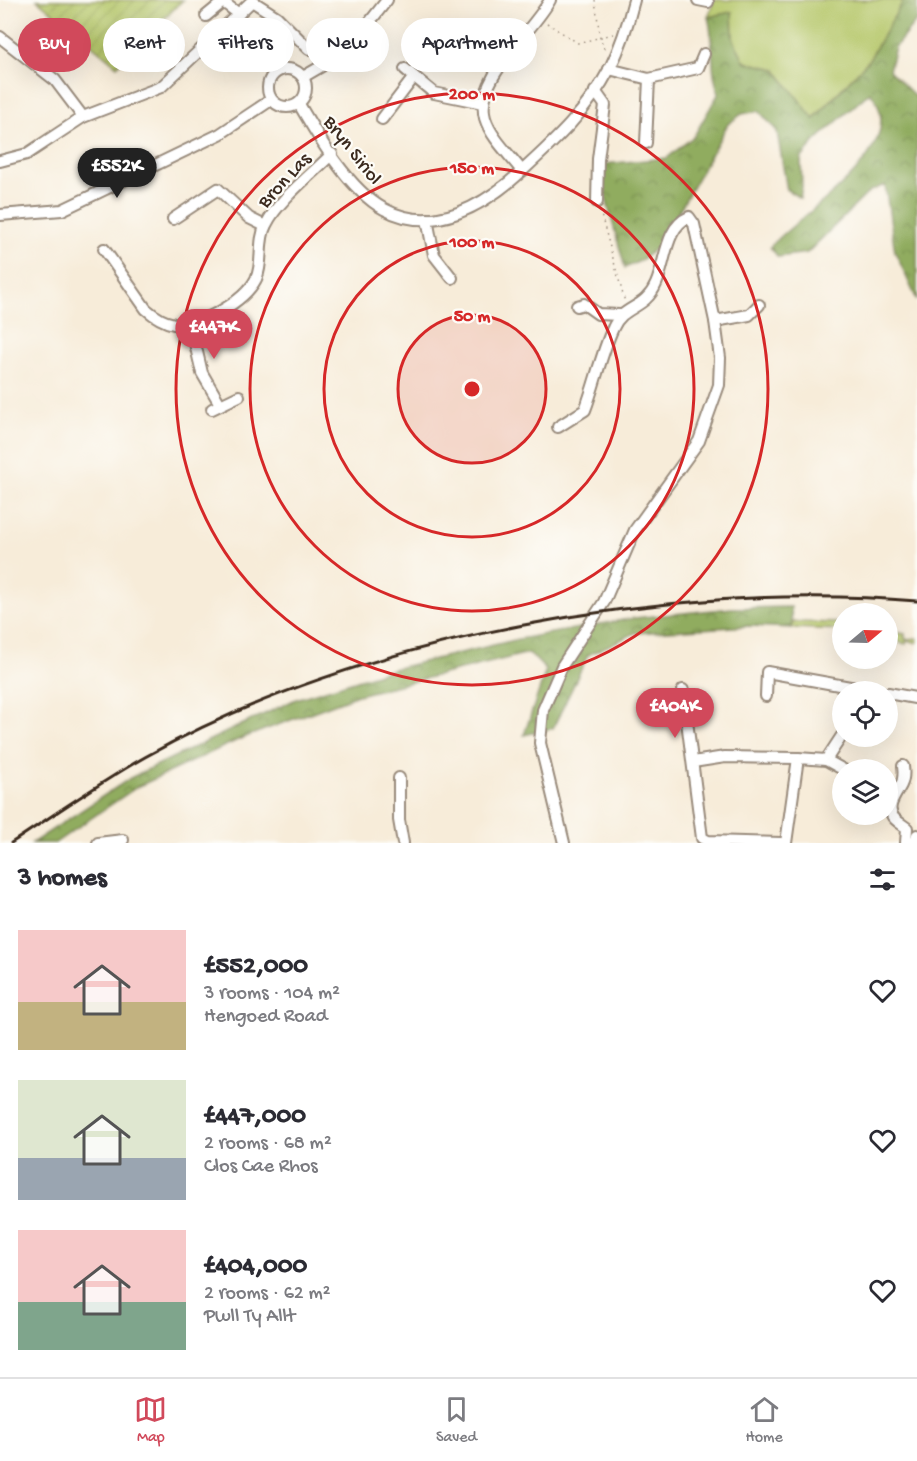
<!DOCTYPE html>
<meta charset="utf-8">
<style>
:root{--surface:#fff;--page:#f2f2f3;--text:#2b2b33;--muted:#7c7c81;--line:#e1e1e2;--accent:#d1495b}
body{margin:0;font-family:"Gochi Hand",sans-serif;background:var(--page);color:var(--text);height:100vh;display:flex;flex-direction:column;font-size:22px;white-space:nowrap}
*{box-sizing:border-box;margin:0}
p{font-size:20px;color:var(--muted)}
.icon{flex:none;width:33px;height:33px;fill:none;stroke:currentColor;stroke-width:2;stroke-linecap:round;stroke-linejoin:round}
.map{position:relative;height:843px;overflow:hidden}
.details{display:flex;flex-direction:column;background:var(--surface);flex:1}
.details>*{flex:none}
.hud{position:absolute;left:18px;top:18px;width:600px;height:54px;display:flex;gap:12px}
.needle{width:39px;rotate:71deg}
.controls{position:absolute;left:832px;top:603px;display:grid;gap:12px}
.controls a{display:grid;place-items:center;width:66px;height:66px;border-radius:50%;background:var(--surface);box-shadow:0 6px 24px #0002;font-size:30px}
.price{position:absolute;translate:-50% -51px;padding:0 14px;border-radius:21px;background:var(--accent);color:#fff;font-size:20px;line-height:39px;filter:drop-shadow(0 2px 3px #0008)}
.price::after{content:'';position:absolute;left:50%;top:36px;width:18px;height:14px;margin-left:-9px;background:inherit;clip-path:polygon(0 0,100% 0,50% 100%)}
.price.selected{background:#222;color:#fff}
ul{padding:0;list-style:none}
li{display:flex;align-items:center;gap:18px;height:150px;padding:0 18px}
li span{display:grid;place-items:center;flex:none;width:168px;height:120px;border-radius:0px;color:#555}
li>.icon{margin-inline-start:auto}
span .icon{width:72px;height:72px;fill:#fffc;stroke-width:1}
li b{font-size:26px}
h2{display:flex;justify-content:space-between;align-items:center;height:72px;padding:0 18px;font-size:26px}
.pill{padding:0 21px;border-radius:27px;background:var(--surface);box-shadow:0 6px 24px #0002;font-size:21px;line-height:54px}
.pill.selected{background:var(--accent);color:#fff}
.menu{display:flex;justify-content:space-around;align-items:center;height:84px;border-top:2px solid var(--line);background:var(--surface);font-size:16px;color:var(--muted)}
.menu a{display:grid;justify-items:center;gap:3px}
.menu .selected{color:var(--accent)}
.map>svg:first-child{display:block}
.grass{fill:#b6c76b;stroke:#787844;stroke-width:1.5}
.forest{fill:url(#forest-crowns);stroke:#666b3e;stroke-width:1.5}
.garden{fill:url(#garden-furrows);stroke:#787844;stroke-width:1.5}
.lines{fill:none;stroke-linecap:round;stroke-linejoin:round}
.minor-casing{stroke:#998b7c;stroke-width:14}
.path{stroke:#998b7c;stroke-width:1.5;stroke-dasharray:1.5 4.5;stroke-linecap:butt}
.minor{stroke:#fff;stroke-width:10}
.rail{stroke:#3b2a1e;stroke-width:3}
.ring{fill:none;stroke:#d62828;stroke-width:3}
.labels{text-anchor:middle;stroke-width:4.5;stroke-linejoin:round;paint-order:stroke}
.street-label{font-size:20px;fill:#3b2a1e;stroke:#fdfcf7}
.centre{fill:#d62828;stroke:#fdfcf7;stroke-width:3}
.ring-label{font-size:18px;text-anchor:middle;font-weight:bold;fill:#d62828;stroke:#fdfcf7;stroke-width:4.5;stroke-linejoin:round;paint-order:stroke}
</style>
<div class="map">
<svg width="917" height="843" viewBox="0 0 917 843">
<defs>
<pattern id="forest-crowns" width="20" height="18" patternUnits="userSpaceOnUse" patternTransform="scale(1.5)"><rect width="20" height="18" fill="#90ac5f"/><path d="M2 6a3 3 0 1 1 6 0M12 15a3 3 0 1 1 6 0" fill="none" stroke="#778c4e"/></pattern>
<pattern id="garden-furrows" width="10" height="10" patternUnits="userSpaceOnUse" patternTransform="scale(1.5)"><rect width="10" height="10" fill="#b6c76b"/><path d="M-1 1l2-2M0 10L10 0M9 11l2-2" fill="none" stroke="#9dab5c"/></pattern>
</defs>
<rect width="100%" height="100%" fill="#fdfcf7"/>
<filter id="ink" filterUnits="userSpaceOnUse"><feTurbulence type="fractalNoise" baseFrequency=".0167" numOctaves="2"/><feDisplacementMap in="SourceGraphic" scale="12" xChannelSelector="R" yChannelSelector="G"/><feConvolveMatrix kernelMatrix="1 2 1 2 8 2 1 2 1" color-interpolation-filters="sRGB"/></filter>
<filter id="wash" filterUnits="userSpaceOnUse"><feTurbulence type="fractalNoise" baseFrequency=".008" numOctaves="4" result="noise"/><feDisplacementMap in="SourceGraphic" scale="24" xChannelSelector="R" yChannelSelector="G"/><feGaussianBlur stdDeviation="1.35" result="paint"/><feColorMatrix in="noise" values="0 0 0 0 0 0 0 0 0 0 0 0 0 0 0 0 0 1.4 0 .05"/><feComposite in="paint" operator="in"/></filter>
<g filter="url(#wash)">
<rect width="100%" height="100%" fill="#f7ecd9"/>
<!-- grass -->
<g class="grass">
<polygon points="714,0 904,0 869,60 813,119 775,69 745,62 733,39 732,12 708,17"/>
<polygon points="793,622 843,623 843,630 792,628"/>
<polygon points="888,631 905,634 905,639 917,638 917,643 907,640 906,644 888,639"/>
</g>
<!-- forest -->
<g class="forest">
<path d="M904,0H917V20L895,47L889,70L917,98V300L895,252L885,185L870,191L807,253L778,257L770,247C801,212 917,148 870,92L815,141L801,159L802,187L800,198L787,190L777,131L759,111L742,114L728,124L660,245L640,261L625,268L603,188L605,164L667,158L694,136L719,93C709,69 715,42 708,17L732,12L733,39L745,62L775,69L814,119L869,60Z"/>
<polygon points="791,607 792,628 750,626 635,633 588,655 553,728 524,735 546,670 529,653 358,695 240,739 137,787 55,843 32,843 132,777 296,699 393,669 519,639 634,618 732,608"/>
</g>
<!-- garden -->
<polygon class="garden" points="37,0 183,0 117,66"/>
</g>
<g filter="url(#ink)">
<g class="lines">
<!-- minor casing -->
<g class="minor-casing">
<g id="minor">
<polyline points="698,0 708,2"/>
<polyline points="206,16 223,2 239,14"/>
<polyline points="228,24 274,73"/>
<polyline points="0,37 55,80 83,117"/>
<circle cx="287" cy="88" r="19"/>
<polyline points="405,69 434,93 483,103"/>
<polyline points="609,69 649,79 698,68 704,54"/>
<polyline points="303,77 346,52 387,0"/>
<polyline points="595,91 605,105 598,159 597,202"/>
<path d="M299,104C318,137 349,190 384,209C434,236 485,205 522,171C556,140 588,110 610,68C621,46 628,24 634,0"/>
<polyline points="382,119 414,77"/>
<polyline points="646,143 649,79"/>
<polyline points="0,161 27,154 83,117 161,87 252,1 277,17 309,49"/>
<path d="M522,171C510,155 491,138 485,118C474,79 532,33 550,0"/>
<polyline points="0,215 62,210 220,134 271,100"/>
<polyline points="173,219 218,189 249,218 265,226"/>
<polyline points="427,219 434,255 452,278"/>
<path d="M104,249L146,309C154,316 163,322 174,324C200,327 244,302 256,279C264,262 257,242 266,225C278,200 312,174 332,154"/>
<polyline points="577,306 584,304 598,314 620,315"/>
<polyline points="715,321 749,315 759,305"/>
<polyline points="190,322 202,373 220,404"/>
<polyline points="212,409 239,396"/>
<path d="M558,427L585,410C595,384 601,354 613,328C623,305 645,310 656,284C666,262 665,227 689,217L694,224L715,321L720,358L719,385L699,441L635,530L604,602L562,666L543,710L540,743L564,843"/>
<polyline points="683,690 702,838 708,841 781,843"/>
<polyline points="888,693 915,698"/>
<polyline points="766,696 767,672 878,692"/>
<polyline points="826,760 843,734"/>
<polyline points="693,762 725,757 798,758"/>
<path d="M903,766C904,773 904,779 901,785C896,795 884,808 895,819C899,823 903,825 907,828L906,843"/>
<polyline points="399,778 399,820 403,843"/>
<polyline points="98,843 123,840"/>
<polyline points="786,843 798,758 826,760 844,770"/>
<polyline points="915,843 917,835"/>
</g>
</g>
<!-- path -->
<g class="path">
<polyline points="595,0 600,37 605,51"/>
<polyline points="547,23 578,43 613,34"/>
<polyline points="600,211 625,302"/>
</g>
<!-- minor -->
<use href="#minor" class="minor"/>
<!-- rail -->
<path class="rail" d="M11,843C55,814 99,783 145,757C359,636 673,580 917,601"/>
</g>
</g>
<!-- distance rings -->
<circle cx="472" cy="389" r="74" fill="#d62828" fill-opacity=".12"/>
<g class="ring">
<circle cx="472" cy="389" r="74"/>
<circle cx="472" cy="389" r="148"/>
<circle cx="472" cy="389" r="222"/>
<circle cx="472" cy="389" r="296"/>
</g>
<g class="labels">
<!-- street labels -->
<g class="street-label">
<text transform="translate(354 149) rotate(52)" y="7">Bryn Siriol</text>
<text transform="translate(283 179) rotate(-47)" y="7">Bron Las</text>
</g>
</g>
<circle cx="472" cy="389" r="9" class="centre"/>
<g class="ring-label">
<text x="472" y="99">200 m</text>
<text x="472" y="173">150 m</text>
<text x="472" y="247">100 m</text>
<text x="472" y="321">50 m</text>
</g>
</svg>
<div class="controls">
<a><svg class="needle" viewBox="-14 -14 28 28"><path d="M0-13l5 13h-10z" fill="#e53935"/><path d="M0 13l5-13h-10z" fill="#7c7c81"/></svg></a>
<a><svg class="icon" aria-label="locate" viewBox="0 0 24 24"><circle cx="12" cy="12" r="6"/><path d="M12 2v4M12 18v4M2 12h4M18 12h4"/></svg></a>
<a><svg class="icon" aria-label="layers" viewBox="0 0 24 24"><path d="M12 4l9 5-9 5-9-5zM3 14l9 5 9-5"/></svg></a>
</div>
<b class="price selected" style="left:117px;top:199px">£552K</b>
<b class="price" style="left:214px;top:360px">£447K</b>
<b class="price" style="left:675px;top:739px">£404K</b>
<div class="hud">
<a class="pill selected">Buy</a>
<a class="pill">Rent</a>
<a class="pill">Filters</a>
<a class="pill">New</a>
<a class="pill">Apartment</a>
</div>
</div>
<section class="details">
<h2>3 homes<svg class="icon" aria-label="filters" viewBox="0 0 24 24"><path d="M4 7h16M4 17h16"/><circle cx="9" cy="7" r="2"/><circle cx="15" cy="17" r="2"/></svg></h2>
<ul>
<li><span style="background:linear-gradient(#f6c9c9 60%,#c2b280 0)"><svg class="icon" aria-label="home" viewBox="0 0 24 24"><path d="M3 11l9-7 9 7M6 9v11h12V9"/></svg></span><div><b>£552,000</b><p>3 rooms · 104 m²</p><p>Hengoed Road</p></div><svg class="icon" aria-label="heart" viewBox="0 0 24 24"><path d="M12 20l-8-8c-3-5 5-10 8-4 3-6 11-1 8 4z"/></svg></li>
<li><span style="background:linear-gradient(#dfe7d0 65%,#9aa5b1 0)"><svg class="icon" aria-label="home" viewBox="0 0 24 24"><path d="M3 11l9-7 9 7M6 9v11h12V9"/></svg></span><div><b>£447,000</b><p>2 rooms · 68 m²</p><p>Clos Cae Rhos</p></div><svg class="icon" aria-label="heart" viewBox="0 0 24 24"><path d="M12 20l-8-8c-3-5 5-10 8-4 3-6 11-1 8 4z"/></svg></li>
<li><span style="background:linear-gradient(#f6c9c9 60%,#7fa58c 0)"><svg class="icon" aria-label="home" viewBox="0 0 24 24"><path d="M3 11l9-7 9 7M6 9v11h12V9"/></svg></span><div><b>£404,000</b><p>2 rooms · 62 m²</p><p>Pwll Ty Allt</p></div><svg class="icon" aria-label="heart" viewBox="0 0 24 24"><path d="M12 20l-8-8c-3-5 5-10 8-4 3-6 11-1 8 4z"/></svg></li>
</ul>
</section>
<nav class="menu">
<a class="selected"><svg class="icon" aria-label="map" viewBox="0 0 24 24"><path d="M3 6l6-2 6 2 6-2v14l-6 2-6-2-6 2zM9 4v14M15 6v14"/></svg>Map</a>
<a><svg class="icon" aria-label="saved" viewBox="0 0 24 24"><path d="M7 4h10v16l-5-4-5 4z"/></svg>Saved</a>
<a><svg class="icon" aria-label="home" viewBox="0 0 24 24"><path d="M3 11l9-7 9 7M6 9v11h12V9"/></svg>Home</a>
</nav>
